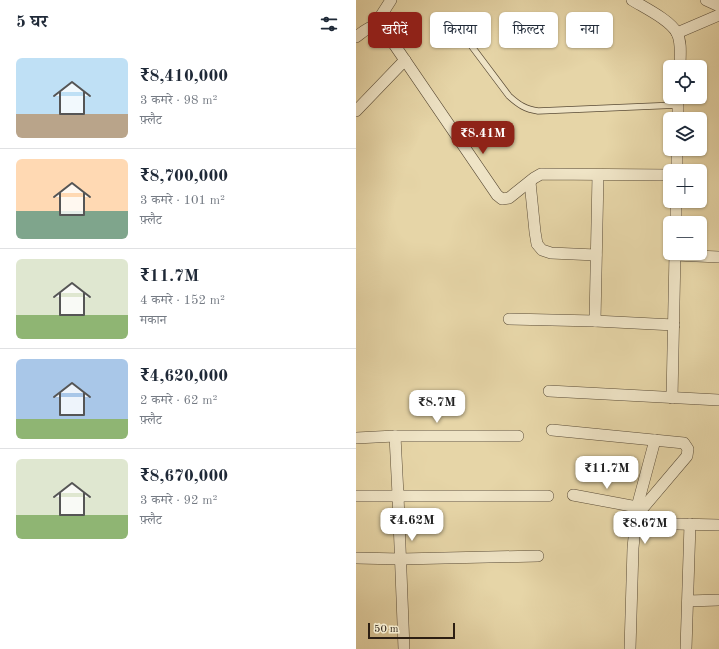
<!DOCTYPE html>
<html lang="hi">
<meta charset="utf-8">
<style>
:root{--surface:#fff;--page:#f6f6f7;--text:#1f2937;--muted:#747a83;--line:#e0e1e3;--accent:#8f2418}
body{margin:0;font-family:"Old Standard TT","Noto Serif Devanagari",serif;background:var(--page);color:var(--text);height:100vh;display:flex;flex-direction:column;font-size:15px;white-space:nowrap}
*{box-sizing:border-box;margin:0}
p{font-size:13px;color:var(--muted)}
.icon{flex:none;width:22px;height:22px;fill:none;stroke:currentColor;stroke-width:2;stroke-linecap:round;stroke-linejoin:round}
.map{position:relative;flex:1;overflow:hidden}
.drawer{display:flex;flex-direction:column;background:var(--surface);width:356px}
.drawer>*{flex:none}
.guide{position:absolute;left:12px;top:12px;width:291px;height:36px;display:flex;gap:8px}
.fabs{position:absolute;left:307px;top:60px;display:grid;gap:8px}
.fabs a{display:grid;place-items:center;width:44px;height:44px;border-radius:6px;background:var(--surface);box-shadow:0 1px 3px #0004;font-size:20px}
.scale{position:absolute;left:12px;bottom:10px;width:87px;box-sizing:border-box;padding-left:4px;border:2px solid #2c1e12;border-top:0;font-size:11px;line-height:14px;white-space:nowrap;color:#2c1e12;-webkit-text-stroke:3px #efe4c6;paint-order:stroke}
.price{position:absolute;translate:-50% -34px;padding:0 9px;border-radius:8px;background:#fff;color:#222;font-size:13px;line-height:26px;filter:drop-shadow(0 1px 2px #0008)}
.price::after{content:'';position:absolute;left:50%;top:24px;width:12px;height:9px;margin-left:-6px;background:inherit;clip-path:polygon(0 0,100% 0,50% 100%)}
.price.current{background:var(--accent);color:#fff}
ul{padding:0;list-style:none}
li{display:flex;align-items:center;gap:12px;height:100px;padding:0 16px}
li+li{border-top:1px solid var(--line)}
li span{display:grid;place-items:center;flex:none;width:112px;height:80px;border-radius:6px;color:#555}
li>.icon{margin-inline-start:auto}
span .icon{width:48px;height:48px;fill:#fffc;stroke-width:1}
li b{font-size:17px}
h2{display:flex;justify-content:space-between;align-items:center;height:48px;padding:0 16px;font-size:17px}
.tag{padding:0 14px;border-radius:6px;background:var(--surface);box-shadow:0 1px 3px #0004;font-size:14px;line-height:36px}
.tag.current{background:var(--accent);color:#fff}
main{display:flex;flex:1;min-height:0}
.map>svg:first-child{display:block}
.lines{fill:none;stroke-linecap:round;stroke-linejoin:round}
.lane-casing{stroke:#5a4c37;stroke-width:7}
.street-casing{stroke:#5a4c37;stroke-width:12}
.lane{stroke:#efe4c6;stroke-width:5.5}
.street{stroke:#efe4c6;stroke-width:11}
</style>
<main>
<section class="drawer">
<h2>5 घर<svg class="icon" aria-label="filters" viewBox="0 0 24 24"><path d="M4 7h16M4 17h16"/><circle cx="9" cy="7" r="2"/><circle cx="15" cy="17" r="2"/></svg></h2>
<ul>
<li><span style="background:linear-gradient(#bfe0f5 70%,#b9a48a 0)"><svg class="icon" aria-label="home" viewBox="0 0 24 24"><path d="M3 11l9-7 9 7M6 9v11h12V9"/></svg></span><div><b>₹8,410,000</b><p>3 कमरे · 98 m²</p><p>फ़्लैट</p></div></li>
<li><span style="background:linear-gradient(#ffd9b3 65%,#7fa58c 0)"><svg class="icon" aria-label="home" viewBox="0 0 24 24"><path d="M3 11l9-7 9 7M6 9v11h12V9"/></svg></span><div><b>₹8,700,000</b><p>3 कमरे · 101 m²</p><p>फ़्लैट</p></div></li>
<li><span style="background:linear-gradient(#dfe7d0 70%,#8fb573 0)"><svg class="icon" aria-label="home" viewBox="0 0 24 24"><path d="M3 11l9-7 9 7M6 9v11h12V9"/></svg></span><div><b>₹11.7M</b><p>4 कमरे · 152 m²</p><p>मकान</p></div></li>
<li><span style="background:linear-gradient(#a9c7e8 75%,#8fb573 0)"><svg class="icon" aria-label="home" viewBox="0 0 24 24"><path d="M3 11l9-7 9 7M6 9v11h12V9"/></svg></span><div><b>₹4,620,000</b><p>2 कमरे · 62 m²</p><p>फ़्लैट</p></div></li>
<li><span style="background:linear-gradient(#dfe7d0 70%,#8fb573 0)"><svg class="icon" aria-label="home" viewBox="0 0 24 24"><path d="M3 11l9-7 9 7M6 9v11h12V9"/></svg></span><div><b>₹8,670,000</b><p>3 कमरे · 92 m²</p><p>फ़्लैट</p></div></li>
</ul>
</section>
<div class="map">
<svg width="363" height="649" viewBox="0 0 363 649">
<rect width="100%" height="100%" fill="#e6d5a7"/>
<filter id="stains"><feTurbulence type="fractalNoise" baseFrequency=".005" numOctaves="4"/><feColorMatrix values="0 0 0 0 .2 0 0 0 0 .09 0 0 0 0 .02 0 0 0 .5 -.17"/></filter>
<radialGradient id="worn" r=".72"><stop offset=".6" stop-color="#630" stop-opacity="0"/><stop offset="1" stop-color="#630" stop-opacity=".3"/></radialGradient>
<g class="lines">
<!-- lane casing -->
<g class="lane-casing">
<path id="lane" d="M111,40L153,96C163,105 169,109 182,111L322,105"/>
</g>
<!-- street casing -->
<g class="street-casing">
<g id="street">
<path d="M276,0C289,8 314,20 321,33C326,43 324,56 324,67"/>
<polyline points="350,0 363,6"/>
<polyline points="19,25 35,0"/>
<polyline points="321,33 363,15"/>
<path d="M0,37C10,30 18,20 29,31L141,195L146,199L153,198L178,178L185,174L314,175"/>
<polyline points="0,111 49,60"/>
<polyline points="322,119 322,97"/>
<polyline points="321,171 321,149"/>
<polyline points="174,182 179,232 181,244 186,250 195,253 240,255"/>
<polyline points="320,223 320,201"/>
<polyline points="319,255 363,257"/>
<polyline points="153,319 239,321 318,325"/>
<polyline points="239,321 242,175"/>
<polyline points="193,391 363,400"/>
<polyline points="316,398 319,253"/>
<polyline points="196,430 328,443 332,449 331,456 281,515"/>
<polyline points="39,436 42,495 48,649"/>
<polyline points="0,438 39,436 162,436"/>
<polyline points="217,495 281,507"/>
<polyline points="0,496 192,496"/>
<polyline points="280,523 363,525"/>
<polyline points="0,558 45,559 182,556"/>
<polyline points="332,601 363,600"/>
<polyline points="274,649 277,548 281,507 299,440"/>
<polyline points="330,649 334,524"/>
</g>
</g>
<!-- lane -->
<use href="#lane" class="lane"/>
<!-- street -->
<use href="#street" class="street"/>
</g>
<rect width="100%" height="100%" filter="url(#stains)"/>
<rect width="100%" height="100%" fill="url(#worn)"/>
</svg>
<div class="fabs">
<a><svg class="icon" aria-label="locate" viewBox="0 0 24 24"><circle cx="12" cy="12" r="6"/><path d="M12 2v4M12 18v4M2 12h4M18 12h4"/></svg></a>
<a><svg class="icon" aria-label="layers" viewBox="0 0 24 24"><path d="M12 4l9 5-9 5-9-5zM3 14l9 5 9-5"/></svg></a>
<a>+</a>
<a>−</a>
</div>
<div class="scale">50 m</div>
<b class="price current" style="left:127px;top:155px">₹8.41M</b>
<b class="price" style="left:81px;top:424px">₹8.7M</b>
<b class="price" style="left:251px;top:490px">₹11.7M</b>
<b class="price" style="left:56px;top:542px">₹4.62M</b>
<b class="price" style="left:289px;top:545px">₹8.67M</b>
<div class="guide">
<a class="tag current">खरीदें</a>
<a class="tag">किराया</a>
<a class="tag">फ़िल्टर</a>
<a class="tag">नया</a>
</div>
</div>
</main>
